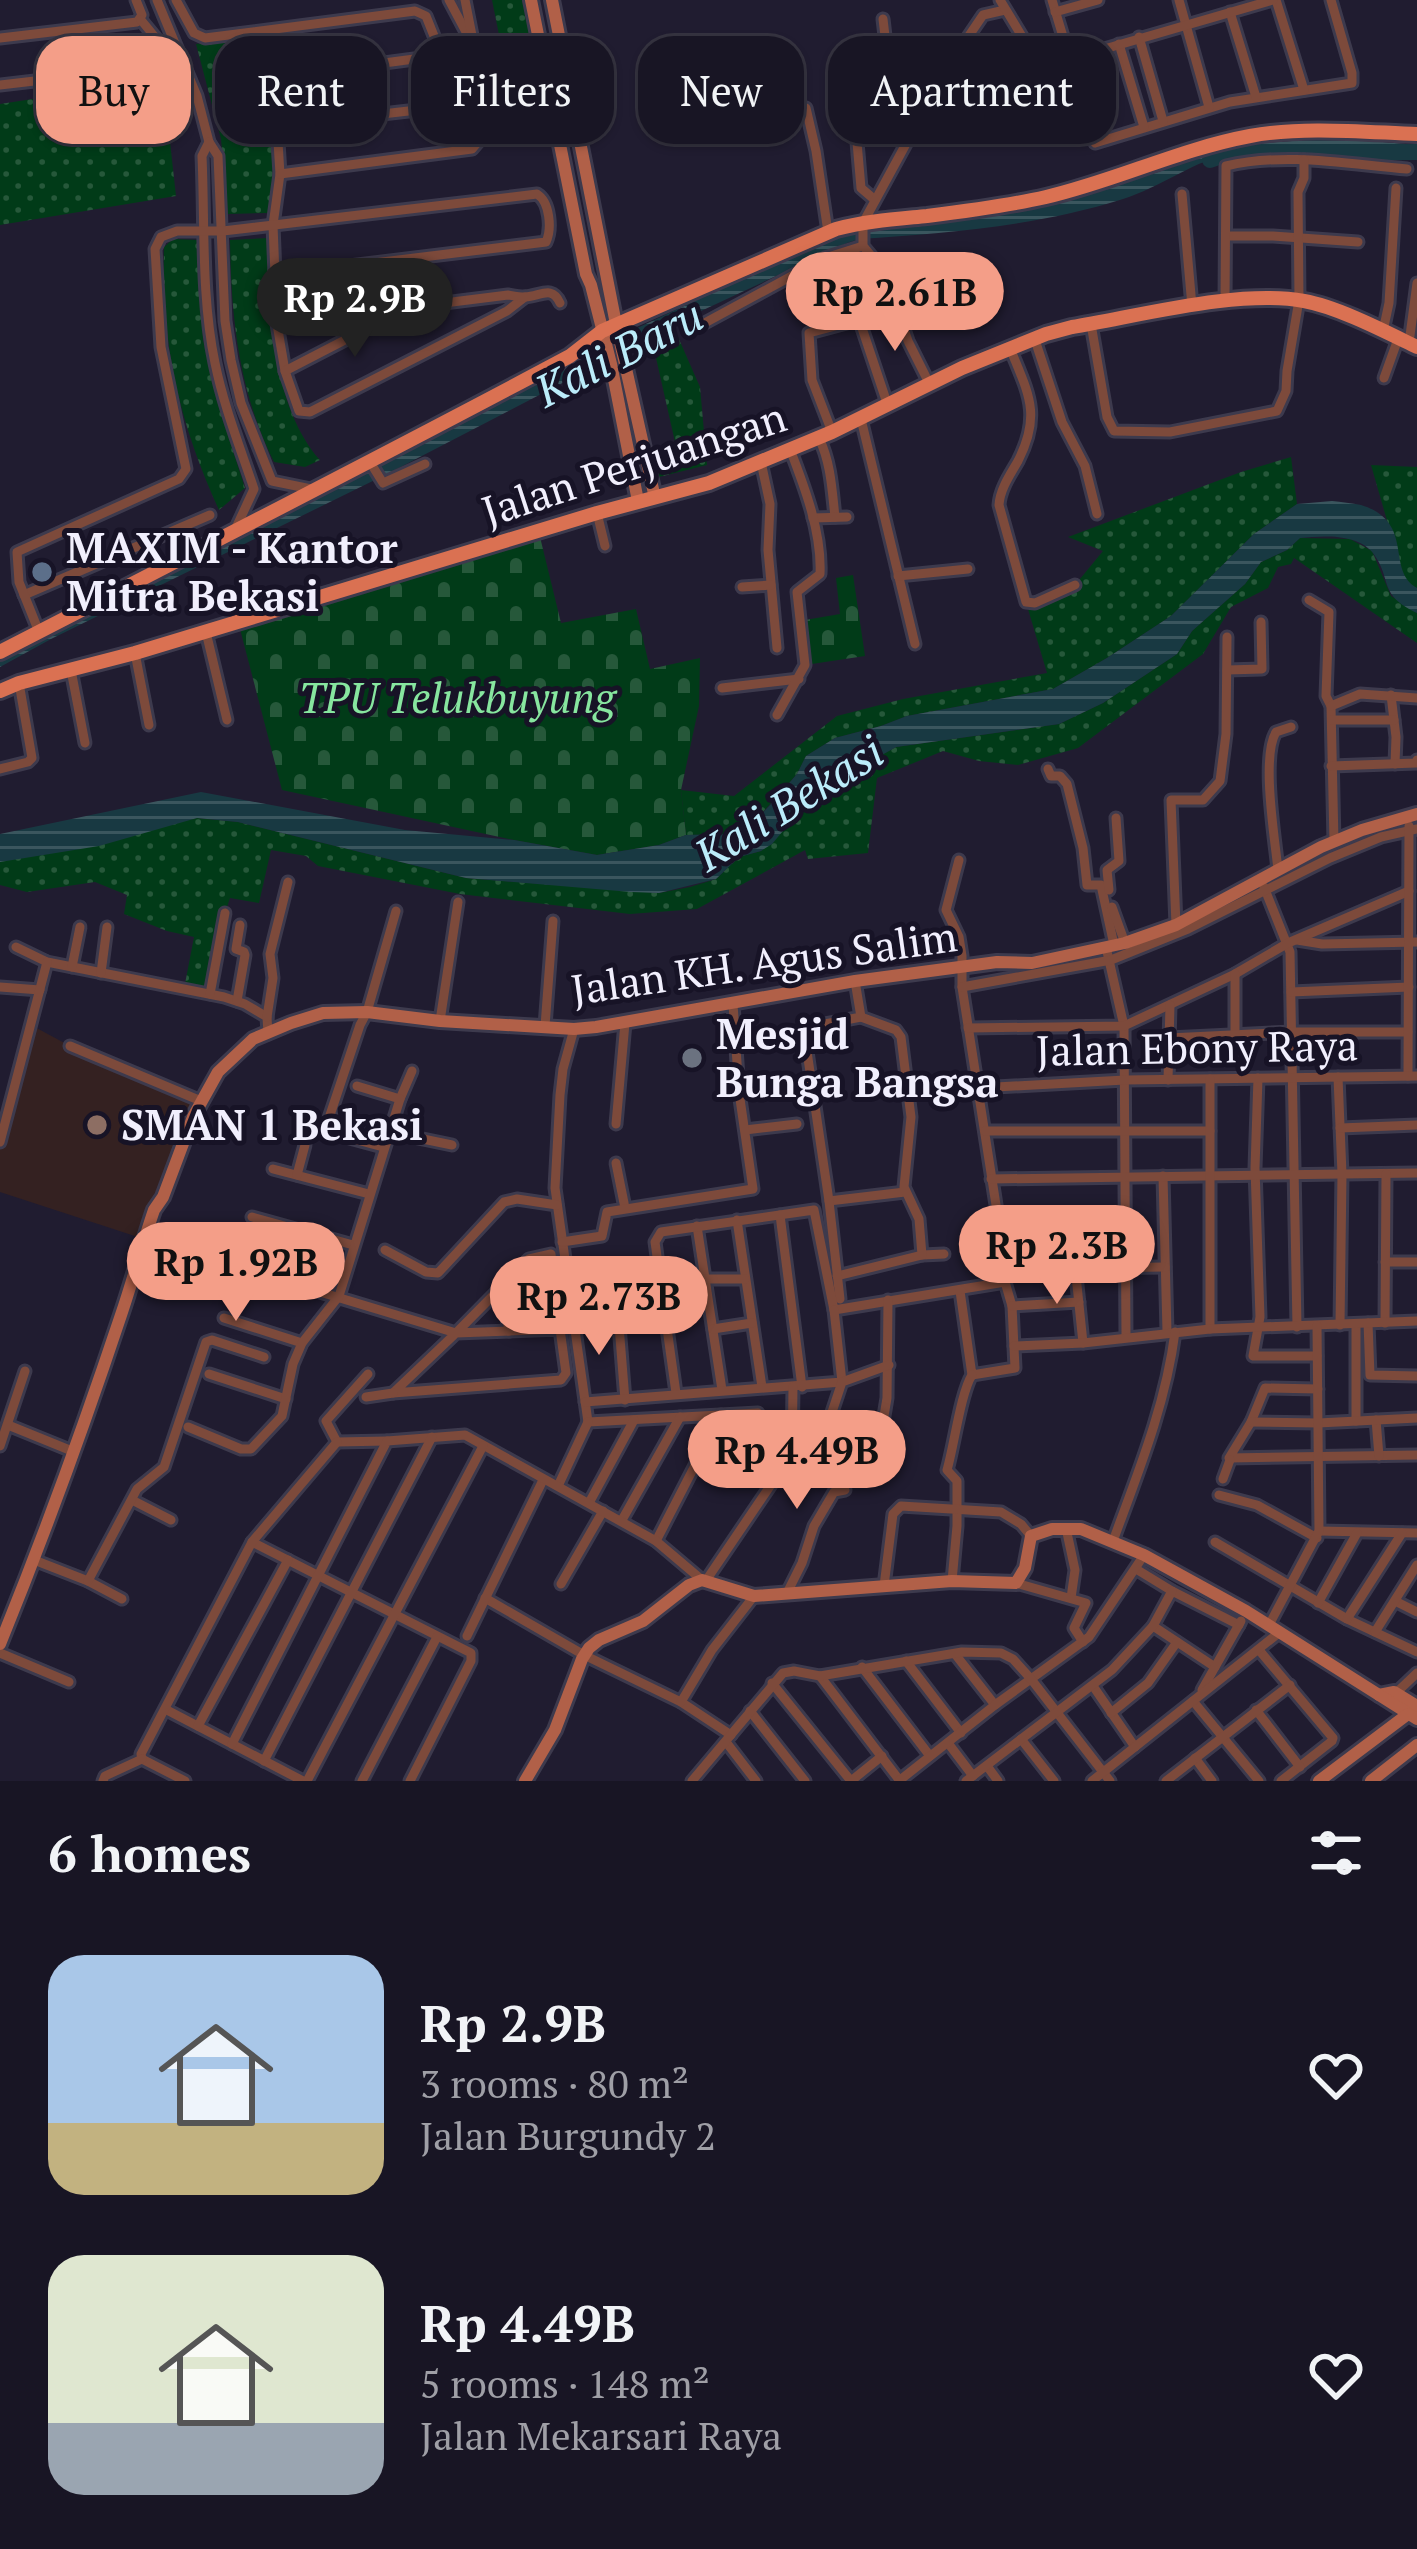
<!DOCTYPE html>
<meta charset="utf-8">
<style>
:root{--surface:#181524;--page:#211e2c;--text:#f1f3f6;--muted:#9f9fa6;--line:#363441;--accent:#f49e88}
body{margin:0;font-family:"PT Serif",serif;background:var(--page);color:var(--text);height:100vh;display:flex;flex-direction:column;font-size:45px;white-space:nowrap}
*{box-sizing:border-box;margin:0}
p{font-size:39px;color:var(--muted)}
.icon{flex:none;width:66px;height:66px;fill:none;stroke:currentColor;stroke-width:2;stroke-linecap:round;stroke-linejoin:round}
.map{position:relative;height:1781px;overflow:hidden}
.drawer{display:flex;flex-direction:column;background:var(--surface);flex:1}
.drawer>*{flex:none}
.guide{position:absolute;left:36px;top:36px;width:1347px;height:108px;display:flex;gap:24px}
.price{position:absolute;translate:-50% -102px;padding:0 27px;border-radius:42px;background:var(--accent);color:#111;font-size:39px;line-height:78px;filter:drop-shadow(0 3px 6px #0008)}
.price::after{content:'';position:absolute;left:50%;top:72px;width:36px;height:27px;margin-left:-18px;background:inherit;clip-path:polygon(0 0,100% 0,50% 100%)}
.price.current{background:#222;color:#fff}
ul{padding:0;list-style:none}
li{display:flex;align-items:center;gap:36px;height:300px;padding:0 48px}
li span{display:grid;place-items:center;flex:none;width:336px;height:240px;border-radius:36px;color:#555}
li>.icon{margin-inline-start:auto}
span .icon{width:144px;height:144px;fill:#fffc;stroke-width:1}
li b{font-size:51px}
h2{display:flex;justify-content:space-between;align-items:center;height:144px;padding:0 48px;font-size:51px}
.tag{padding:0 42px;border-radius:36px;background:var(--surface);box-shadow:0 3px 9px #0004,0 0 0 3px var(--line);font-size:42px;line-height:108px}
.tag.current{background:var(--accent);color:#111}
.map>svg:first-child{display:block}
.education{fill:#342121}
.grass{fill:url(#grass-dots)}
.cemetery{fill:url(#cemetery-stones)}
.water{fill:url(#water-rules)}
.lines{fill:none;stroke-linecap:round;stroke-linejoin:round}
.river{stroke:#183942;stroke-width:16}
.street-casing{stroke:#3d3a4d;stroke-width:15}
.secondary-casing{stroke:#3d3a4d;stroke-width:18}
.primary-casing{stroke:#3d3a4d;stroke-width:20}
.street{stroke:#7d4a3b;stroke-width:9}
.secondary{stroke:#b16048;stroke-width:12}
.primary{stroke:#da7152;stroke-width:14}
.service-dot{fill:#5c6f8a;stroke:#171326;stroke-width:4.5}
.worship-dot{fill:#6b7280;stroke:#171326;stroke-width:4.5}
.education-dot{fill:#8d6e63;stroke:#171326;stroke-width:4.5}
.labels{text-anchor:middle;stroke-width:10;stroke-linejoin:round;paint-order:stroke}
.street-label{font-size:42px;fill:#f1effd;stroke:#171326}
.poi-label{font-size:42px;font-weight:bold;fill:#f1effd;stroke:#171326;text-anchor:start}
.park-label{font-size:42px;font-style:italic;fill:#87e69f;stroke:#171326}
.water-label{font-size:45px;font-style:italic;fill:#bbecfa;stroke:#171326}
</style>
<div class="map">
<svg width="1417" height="1781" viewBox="0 0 1417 1781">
<defs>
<pattern id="grass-dots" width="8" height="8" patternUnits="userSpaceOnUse" patternTransform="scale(3)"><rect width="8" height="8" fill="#013b18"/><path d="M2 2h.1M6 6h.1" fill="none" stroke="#26583a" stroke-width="1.8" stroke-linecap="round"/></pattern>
<pattern id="cemetery-stones" width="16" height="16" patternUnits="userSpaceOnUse" patternTransform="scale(3)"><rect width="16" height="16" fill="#013b18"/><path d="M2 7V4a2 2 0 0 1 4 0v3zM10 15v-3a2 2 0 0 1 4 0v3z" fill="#26583a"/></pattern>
<pattern id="water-rules" width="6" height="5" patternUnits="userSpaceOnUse" patternTransform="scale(3)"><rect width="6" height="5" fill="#183942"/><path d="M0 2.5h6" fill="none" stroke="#3a565e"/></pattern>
</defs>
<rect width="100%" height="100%" fill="#201c30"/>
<!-- education -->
<polygon class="education" points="31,1025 70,1046 201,1101 144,1239 0,1192 0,1142"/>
<!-- grass -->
<g class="grass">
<polygon points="492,0 522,0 550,123 518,129"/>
<path d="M236,39C267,96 280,147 269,213L228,214L221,139L196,44Z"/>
<polygon points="163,79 176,196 0,225 0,104"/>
<path d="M268,238C268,307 272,406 320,460L305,467L274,462C239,392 231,318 230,240Z"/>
<path d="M173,239L198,240L203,339L217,401L245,488L219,510C179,422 161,344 164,247Z"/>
<polygon points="678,337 700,387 707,465 655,478 650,449 675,442 654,349"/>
<polygon points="1291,457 1297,504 1254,534 1171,616 1107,658 1053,689 907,716 881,726 835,738 806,756 797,774 752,824 735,834 686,835 681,790 734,796 837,716 903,699 1047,673 1025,599 1028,603 1075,585 1103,551 1068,537 1241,472"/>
<polygon points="1371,465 1417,467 1417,588 1411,586 1403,576"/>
<polygon points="1300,538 1350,539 1372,551 1391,596 1417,613 1417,643 1294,558 1291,564 1278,567 1268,588 1231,607 1203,654 1078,748 1018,765 979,761 943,751 877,778 868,853 808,859 805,850 697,909 630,914 460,894 318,866 306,856 271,850 259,903 230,898 225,913 210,994 184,989 194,937 167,931 124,914 127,895 95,882 27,892 0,885 0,861 197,818 238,822 466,878 659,893 690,887 716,879 739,857 761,851 815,799 834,788 850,773 896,747 1059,724 1103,703 1177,654 1192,631 1245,584 1261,562 1287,550"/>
</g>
<!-- cemetery -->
<g class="cemetery">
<polygon points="540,537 561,623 636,609 650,669 700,658 699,706 681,790 686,835 659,845 597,855 514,840 282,790 240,629"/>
<polygon points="853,575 865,656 805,665 799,621 840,614 836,578"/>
</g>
<!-- water -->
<g class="water">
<path d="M1336,138L1417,145V158C1357,153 1294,144 1233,153C1197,159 1159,188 1123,199C1038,226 947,233 859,239L847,243L701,311L387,474L51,639L0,667V655L383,463L597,347L841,232L1010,210L1095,193L1227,149L1264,143Z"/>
<path d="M1332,501C1341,502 1352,503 1361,505C1416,522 1385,570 1417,588V613C1377,594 1393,580 1373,553C1357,533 1322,536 1300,538L1287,550L1261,562L1245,584L1192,631L1177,654L1103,703L1059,724L896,747L850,773L799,812L772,844L761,851L739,857L716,879L659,893L631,892L466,878L238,822L197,818L99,846L0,862V834L201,792L405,830L514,840L597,855L659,845L686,835L735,834L752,824L772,803L797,774L806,756L835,738L881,726L907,716L1053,689L1107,658L1171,616L1254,534L1297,504Z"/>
</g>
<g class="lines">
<!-- river -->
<polyline class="river" points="1210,160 1227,154 1417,152"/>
<!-- street casing -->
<g class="street-casing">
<g id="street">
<polyline points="157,0 197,96 209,142 218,156 225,321 231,360 241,403 272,481 316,490"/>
<polyline points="176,0 194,33 205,38 415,11 426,16 440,51 437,56 263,79"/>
<polyline points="449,0 466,32"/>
<polyline points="465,0 486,106"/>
<polyline points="1052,0 1095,143 1230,102 1352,83 1352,73 1331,0"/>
<polyline points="1179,0 1209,107"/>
<polyline points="1276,0 1304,90"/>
<polyline points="1055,12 1098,0"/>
<polyline points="1230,12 1256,97"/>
<polyline points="883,19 889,70 906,124 904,142"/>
<polyline points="240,34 263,79 277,126 280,174 273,225 277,324 285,371 299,411 310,412 507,311 525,297"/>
<polyline points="1139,37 1163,121"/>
<polyline points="0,38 137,22 142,15 136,0"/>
<polyline points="1119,44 1144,127"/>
<polyline points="1070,59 1273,0"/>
<polyline points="889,70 924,63 933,52 964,43 983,15 1005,10"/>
<polyline points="0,85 163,66 155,37 141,20"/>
<polyline points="852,85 861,188 875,200"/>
<polyline points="806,108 816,151 828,232"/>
<polyline points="277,126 461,105 469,109 478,142 472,149 280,174"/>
<path d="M209,142L202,156C205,224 201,296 215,363C224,407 240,447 254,489L235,530"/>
<polyline points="1182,194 1192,306"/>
<polyline points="1226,236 1273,236 1358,242"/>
<polyline points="851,295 888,406"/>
<path d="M1225,302L1226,166C1285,152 1347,164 1407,169"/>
<path d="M277,324L508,295C514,296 519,297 525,297C541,296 552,285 560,303"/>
<polyline points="1091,324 1107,417 1114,431 1170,432 1277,411 1286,391 1287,371 1299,300 1298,192 1304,178 1304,160"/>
<polyline points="701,325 825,258 863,246"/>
<polyline points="1383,331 1389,303 1396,188"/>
<polyline points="1035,340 1062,422 1085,466 1097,514"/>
<polyline points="1409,343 1417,283"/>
<path d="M1010,348C1028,393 1042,414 1018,461C1010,475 1000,489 999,505L1026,602L1035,603L1075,585"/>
<polyline points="285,371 397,313"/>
<polyline points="1384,378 1398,339"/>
<polyline points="930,385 908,341 884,271 863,246 863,223 913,131 994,107 1051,95 1032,53 1000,0"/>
<polyline points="861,419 915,644"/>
<polyline points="832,432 812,380 809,333 895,310"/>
<path d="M819,438C831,463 832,490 835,517"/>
<polyline points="370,462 383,483 425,464"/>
<polyline points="761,462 770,504 768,550 777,648"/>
<polyline points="597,513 605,546"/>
<polyline points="813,518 847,517"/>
<polyline points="898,576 968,569"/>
<polyline points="742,587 771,585"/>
<polyline points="24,595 210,515"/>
<polyline points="1309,600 1329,612 1326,696 1331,706 1334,842"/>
<path d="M39,632L19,582L17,552L179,479L186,469L161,347L155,249L161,237L177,231H223L537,194C550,202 552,229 546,242L275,275"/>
<polyline points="206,632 227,720"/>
<polyline points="135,653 149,725"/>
<polyline points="71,670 85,743"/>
<polyline points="1227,670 1262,669 1261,622"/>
<polyline points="722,688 799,679"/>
<polyline points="1391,695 1396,737 1395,764"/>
<polyline points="1331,706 1360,694 1417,698"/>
<path d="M777,715L805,665L797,592L820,574C822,533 805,488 790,449"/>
<polyline points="1332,720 1394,720"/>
<polyline points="1331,766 1416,763 1417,760"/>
<polyline points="0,769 28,762 32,758 19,683"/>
<polyline points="1048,769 1051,776 1060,776 1067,784 1083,848 1087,885 1101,885 1114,945"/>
<polyline points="959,860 946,910 959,937 962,956 962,987 1006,1269 1005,1282 1012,1306 1015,1368 972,1375 960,1291"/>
<path d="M1278,870C1275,839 1261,757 1276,732L1291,727"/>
<polyline points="1264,887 1290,952 1297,1327"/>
<polyline points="1109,890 1107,870 1119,861 1116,818"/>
<polyline points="1112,907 1125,943"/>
<polyline points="1176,925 1171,800 1203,800 1220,781 1226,734 1227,637"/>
<polyline points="1297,940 1322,944 1417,942"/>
<polyline points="16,947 47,962 224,997 245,1004 267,1017 268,1034"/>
<polyline points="1106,947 1124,1026 1126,1336"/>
<polyline points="72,967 80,927"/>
<polyline points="101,973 107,927"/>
<polyline points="0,987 40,990"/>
<polyline points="962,987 1111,960 1188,929 1330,858 1381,837 1417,829"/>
<polyline points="1291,992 1409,987"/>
<polyline points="210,994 225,913"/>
<polyline points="237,1001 245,955 244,952 236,949 240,925"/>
<polyline points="267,1017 273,978 270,954 288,882"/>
<polyline points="440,1021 458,902"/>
<polyline points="545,1026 553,921"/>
<polyline points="968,1028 1124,1026 1235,974 1288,943 1409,891"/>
<polyline points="574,1029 563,1069 560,1095 555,1188 588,1422"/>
<polyline points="1235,1035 1235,974"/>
<polyline points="1169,1038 1292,1032 1408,1032"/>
<polyline points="70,1046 201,1101"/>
<polyline points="1408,1076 1409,826"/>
<polyline points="1338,1077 1342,1174 1340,1325"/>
<polyline points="1258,1078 1255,1168 1260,1317 1253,1356 1317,1356"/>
<polyline points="1168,1080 1170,1005"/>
<polyline points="978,1088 1125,1080 1417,1076"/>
<polyline points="739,1092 797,1083"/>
<polyline points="400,1099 412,1071"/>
<polyline points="329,1118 360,1025 367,1012 396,911"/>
<polyline points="616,1124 625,1023"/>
<polyline points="1340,1128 1417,1125"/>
<polyline points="745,1130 797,1124"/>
<polyline points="985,1131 1210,1131"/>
<polyline points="389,1132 452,1145"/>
<polyline points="335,1134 383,1147"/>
<polyline points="0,1142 47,962"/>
<polyline points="616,1163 625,1208"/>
<polyline points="273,1169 369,1194"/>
<polyline points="297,1175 305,1145"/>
<polyline points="1163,1176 1167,1332"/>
<polyline points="991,1179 1417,1173"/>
<polyline points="829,1201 905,1192"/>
<polyline points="780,1215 802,1387"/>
<polyline points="252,1217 353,1245"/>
<polyline points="737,1220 762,1387"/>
<polyline points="697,1226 722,1390"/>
<polyline points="999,1227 1125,1223"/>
<polyline points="144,1239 456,1333 529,1259 551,1254 560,1329 456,1333 393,1393 561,1380 566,1373 560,1329"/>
<polyline points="562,1242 602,1236 607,1212 753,1189 739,1092 733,1004"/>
<polyline points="385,1250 426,1272 438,1273 504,1202 517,1199 557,1205"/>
<polyline points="922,1255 944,1254"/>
<polyline points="1385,1262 1417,1262"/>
<polyline points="1075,1266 1083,1343"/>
<polyline points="1006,1269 1165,1267"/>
<polyline points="837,1276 922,1255 919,1219 904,1187 911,1117 901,1037 896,1030 861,1017"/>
<polyline points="705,1279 745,1279"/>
<polyline points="502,1287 509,1331"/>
<polyline points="840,1299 829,1201 805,1038 809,1027 861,1017 855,981"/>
<polyline points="1012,1306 1079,1302"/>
<polyline points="618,1313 625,1400"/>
<polyline points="224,1318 302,1343"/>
<polyline points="574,1320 664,1307"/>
<polyline points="1368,1323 1370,1375 1417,1376"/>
<polyline points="1385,1323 1386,1174"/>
<polyline points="1356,1324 1356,1421"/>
<polyline points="713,1329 752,1323"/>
<polyline points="1210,1329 1210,1079"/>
<polyline points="1014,1346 1083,1343 1210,1329 1417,1321"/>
<polyline points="209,1374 286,1399"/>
<polyline points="368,1374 326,1421 337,1442 387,1441"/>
<polyline points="1318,1389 1265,1388 1251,1422 1229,1458 1417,1455"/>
<polyline points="676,1393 655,1242 661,1232 814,1210 834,1310 1005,1282"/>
<polyline points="366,1397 393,1393"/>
<polyline points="585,1402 842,1382 834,1310"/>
<polyline points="1376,1420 1379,1456"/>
<polyline points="588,1422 758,1413"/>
<polyline points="1251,1422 1318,1423 1417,1418"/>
<polyline points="8,1425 72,1451"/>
<polyline points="188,1427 241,1449 251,1449 282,1416 293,1364 302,1343 339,1296 400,1099 357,1086"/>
<polyline points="0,1446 25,1371"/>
<polyline points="792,1460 793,1387"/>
<polyline points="860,1475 867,1475 882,1428 887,1398 888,1300"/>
<polyline points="1223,1479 1230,1460"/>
<polyline points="558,1486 588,1422"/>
<polyline points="1219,1495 1257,1505 1317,1538"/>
<polyline points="132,1500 171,1520"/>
<polyline points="589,1503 634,1420"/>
<polyline points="622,1520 680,1417"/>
<polyline points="1066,1528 1075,1570 1071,1598"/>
<polyline points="1319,1531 1417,1533"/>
<polyline points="656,1541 721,1415"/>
<path d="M1113,1541C1138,1473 1166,1404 1175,1332"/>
<polyline points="252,1542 471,1653 471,1661 410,1781"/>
<polyline points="1215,1542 1347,1619 1417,1652"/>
<polyline points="34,1560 88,1581 122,1599"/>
<polyline points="1136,1569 1172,1591 1239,1625"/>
<polyline points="88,1581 137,1489 164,1467 206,1342 212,1340 264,1357"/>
<path d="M952,1581L957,1526V1481L947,1470C954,1446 961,1392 972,1375"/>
<polyline points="705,1582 783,1467 792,1460 809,1457 822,1442 842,1382 889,1365"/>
<polyline points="1016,1583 1086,1603 1074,1628 1083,1642"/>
<polyline points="561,1584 603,1511"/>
<polyline points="884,1586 893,1514 901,1506 1001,1512 1021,1524 1031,1536"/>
<polyline points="787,1593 802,1563 814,1526 834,1492 845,1490"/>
<polyline points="485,1598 584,1655 681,1702 731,1735"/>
<polyline points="1395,1601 1417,1612"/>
<polyline points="1318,1603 1357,1533"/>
<polyline points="1347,1619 1402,1533"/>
<polyline points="1269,1625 1319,1531 1317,1326"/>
<polyline points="1153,1626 1215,1667"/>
<polyline points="1375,1632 1417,1565"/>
<polyline points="467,1636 543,1480"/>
<polyline points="1259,1650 1333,1738 1332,1741 1281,1781"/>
<polyline points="0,1653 69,1682"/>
<polyline points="955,1654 995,1705"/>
<polyline points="906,1661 961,1733"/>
<polyline points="862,1667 930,1756"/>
<polyline points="820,1676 900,1781"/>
<polyline points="772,1683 851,1781 882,1756"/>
<polyline points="1093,1686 1135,1747"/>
<polyline points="1202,1690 1241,1621"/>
<polyline points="1396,1693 1417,1673"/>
<polyline points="1193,1701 1259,1781"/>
<polyline points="681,1702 712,1650 754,1596"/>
<polyline points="165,1709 303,1781"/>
<polyline points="1256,1710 1300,1767"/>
<polyline points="750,1711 805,1781"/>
<polyline points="1111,1713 1148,1683 1177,1642"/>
<polyline points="198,1726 288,1560"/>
<polyline points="1021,1739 1054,1781"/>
<polyline points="726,1742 756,1781"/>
<polyline points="948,1743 973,1776"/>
<polyline points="232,1744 387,1441 465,1435 656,1541 702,1580"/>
<polyline points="1195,1758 1212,1781"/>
<polyline points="142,1759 141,1754 252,1542 337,1442"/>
<polyline points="142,1759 185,1781"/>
<polyline points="264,1761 432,1437"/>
<polyline points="987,1766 998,1781"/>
<polyline points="900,1780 995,1705 1089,1637 1144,1555"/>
<polyline points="103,1781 105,1776 142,1759"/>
<polyline points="307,1781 483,1446"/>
<polyline points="362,1781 437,1637"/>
<polyline points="692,1781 783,1673 794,1671 820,1676 962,1652 1001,1653 1013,1659 1031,1679 1110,1781"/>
<polyline points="966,1781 1112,1670 1153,1626 1172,1591"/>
<polyline points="1092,1781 1280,1632"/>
<polyline points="1166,1781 1290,1685"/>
</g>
</g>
<!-- secondary casing -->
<g class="secondary-casing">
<g id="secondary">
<polyline points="531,0 586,274 591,285 611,364 638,501"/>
<polyline points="552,0 616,324 655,498"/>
<path d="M0,1644C44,1536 84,1426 121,1315C133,1280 142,1245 154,1210L163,1197L193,1117L218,1072L253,1039L291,1023L323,1013L367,1012L440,1021L574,1029L596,1027L855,981L997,962L1032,963L1125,943L1176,925L1321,847L1362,830L1417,814"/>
<polyline points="1379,1695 1394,1692 1417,1706"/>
<polyline points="525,1781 555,1730 582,1659 589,1648 599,1640 643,1621 689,1585 702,1580 754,1596 952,1581 1016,1583 1025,1568 1031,1536 1052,1529 1081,1529 1144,1555 1246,1611 1417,1719"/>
<polyline points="1319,1781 1408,1714"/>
<polyline points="1371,1781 1417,1745"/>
</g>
</g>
<!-- primary casing -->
<g class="primary-casing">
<g id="primary">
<path d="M0,652C190,554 381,457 570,356L602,331L836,229C866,221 897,219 927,216C967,211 1007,206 1046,197C1115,181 1180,149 1250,136C1304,126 1363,132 1417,134"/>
<path d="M0,691L19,683L135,653L597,513L709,483L832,432L962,368L1046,334L1072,327C1139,316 1239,289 1304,301C1338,307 1386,332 1417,347"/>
</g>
</g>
<!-- street -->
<use href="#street" class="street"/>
<!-- secondary -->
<use href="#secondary" class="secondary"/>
<!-- primary -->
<use href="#primary" class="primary"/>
</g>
<!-- markers -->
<circle class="service-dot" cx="42" cy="572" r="12"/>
<circle class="worship-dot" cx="692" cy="1058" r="12"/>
<circle class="education-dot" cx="97" cy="1125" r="12"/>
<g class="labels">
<!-- street labels -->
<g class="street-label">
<text transform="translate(634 464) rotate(-18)" y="15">Jalan Perjuangan</text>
<text transform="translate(764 963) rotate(-8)" y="15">Jalan KH. Agus Salim</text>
<text transform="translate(1197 1048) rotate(-1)" y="15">Jalan Ebony Raya</text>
</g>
<!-- poi labels -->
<g class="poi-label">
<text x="66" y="563">MAXIM - Kantor<tspan x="66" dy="48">Mitra Bekasi</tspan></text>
<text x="716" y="1049">Mesjid<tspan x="716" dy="48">Bunga Bangsa</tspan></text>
<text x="121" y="1140">SMAN 1 Bekasi</text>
</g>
<!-- park labels -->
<g class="park-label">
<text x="457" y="713">TPU Telukbuyung</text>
</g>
<!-- water labels -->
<g class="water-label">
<text transform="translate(619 353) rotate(-27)" y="16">Kali Baru</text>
<text transform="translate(789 803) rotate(-32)" y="16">Kali Bekasi</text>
</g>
</g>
</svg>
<b class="price" style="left:895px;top:354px">Rp 2.61B</b>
<b class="price current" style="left:355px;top:360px">Rp 2.9B</b>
<b class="price" style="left:1057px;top:1307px">Rp 2.3B</b>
<b class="price" style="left:236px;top:1324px">Rp 1.92B</b>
<b class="price" style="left:599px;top:1358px">Rp 2.73B</b>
<b class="price" style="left:797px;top:1512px">Rp 4.49B</b>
<div class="guide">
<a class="tag current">Buy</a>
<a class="tag">Rent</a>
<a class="tag">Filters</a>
<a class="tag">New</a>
<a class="tag">Apartment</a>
</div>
</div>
<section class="drawer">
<h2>6 homes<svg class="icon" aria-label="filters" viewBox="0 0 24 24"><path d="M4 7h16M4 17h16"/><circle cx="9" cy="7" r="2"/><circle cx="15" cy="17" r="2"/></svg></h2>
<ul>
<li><span style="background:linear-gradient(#a9c7e8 70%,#c2b280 0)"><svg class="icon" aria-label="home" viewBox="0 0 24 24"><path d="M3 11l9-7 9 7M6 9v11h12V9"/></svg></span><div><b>Rp 2.9B</b><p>3 rooms · 80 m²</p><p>Jalan Burgundy 2</p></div><svg class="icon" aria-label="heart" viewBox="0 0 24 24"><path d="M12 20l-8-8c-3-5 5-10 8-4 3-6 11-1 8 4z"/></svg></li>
<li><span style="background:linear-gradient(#dfe7d0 70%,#9aa5b1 0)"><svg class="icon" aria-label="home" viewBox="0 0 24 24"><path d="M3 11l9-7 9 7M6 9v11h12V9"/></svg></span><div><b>Rp 4.49B</b><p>5 rooms · 148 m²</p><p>Jalan Mekarsari Raya</p></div><svg class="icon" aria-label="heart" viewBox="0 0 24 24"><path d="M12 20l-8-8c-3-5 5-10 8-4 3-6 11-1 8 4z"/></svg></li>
</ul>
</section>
